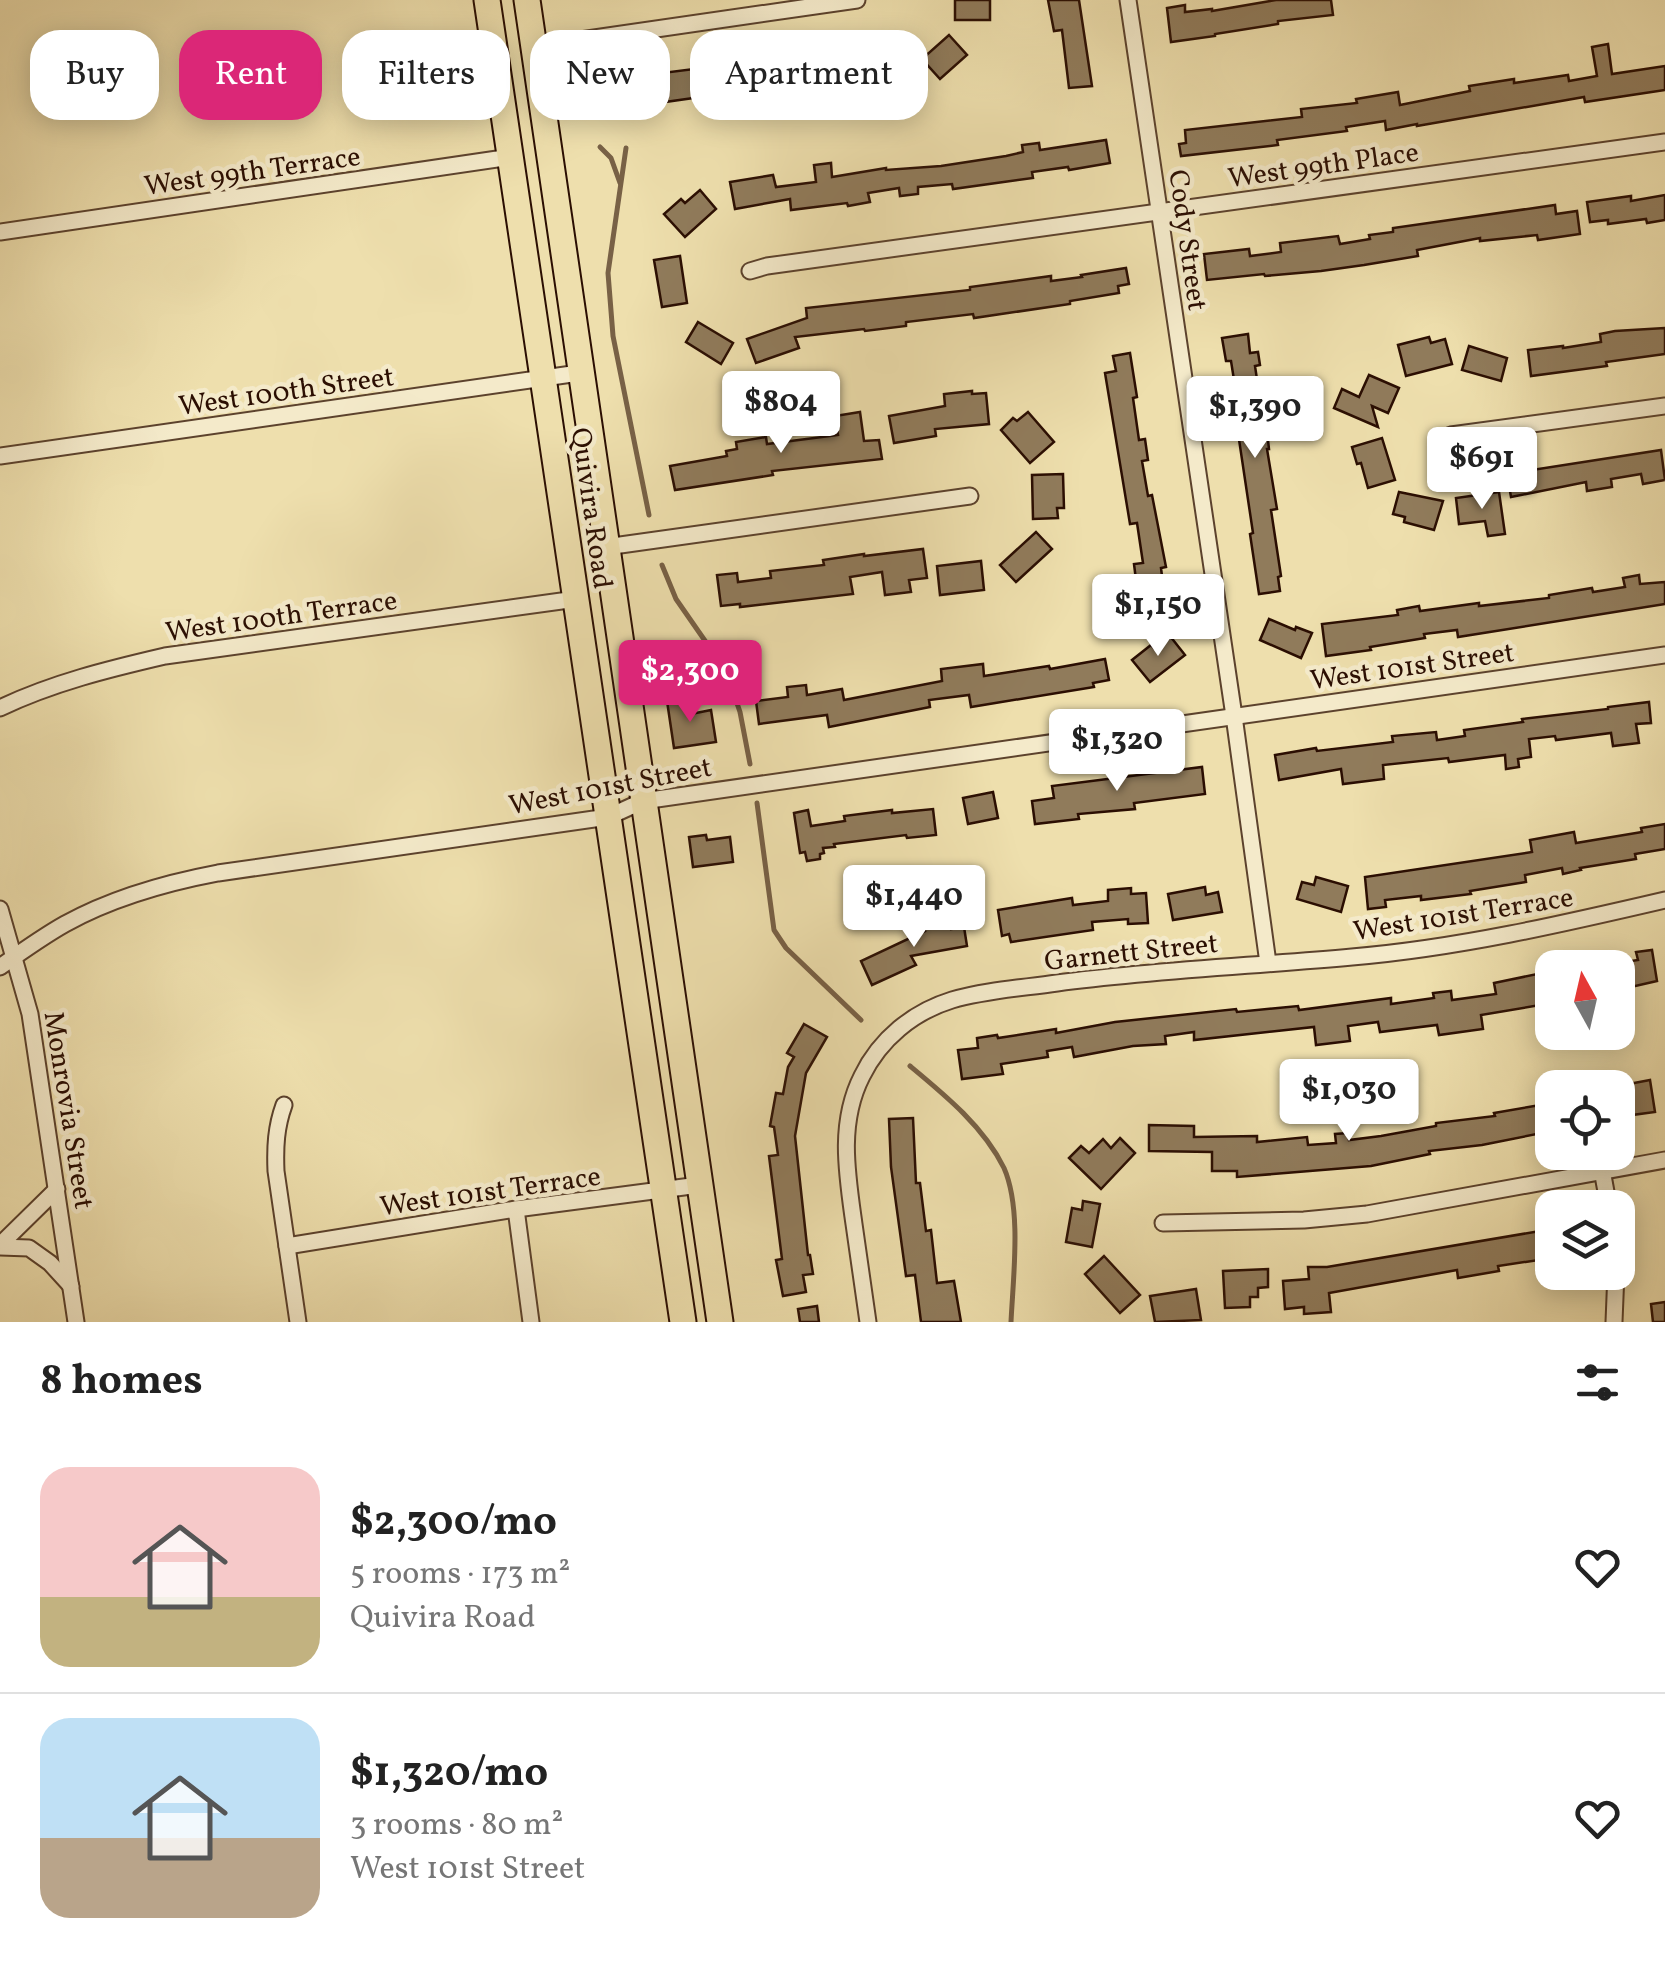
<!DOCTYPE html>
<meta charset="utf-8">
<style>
:root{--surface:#fff;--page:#f2f2f2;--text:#222;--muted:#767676;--line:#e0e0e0;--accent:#db2777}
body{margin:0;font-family:Vollkorn,serif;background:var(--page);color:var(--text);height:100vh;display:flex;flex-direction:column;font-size:38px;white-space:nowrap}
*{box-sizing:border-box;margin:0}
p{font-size:32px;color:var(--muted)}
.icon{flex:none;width:55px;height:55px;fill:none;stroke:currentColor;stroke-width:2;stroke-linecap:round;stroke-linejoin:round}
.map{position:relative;height:1322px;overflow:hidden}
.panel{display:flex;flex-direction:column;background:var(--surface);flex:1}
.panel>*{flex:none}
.hud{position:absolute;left:30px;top:30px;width:1000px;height:90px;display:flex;gap:20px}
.needle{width:65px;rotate:352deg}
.buttons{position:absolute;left:1535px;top:950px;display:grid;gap:20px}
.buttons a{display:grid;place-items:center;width:100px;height:100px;border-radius:20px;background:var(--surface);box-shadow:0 5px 25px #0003;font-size:50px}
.price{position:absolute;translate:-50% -85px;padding:0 22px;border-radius:10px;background:#fff;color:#222;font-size:32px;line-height:65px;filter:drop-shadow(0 2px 5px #0008)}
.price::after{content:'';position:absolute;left:50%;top:60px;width:30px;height:22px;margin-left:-15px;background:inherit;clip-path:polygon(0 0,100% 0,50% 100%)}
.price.active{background:var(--accent);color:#fff}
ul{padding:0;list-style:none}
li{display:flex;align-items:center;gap:30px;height:250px;padding:0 40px}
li+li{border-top:2px solid var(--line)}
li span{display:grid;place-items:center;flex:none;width:280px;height:200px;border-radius:30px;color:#555}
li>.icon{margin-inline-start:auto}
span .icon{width:120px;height:120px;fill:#fffc;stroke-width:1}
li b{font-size:42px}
h2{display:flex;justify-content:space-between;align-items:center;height:120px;padding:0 40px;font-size:42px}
.chip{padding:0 35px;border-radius:30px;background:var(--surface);box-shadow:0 5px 25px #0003;font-size:35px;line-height:90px}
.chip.active{background:var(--accent);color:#fff}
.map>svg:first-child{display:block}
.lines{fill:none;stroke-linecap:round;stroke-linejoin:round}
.stream{stroke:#786146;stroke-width:5}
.building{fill:#907b5b;stroke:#2b0e02;stroke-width:2.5}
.minor-casing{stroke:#5c422d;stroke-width:19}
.primary-casing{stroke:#2b0e02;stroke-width:29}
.minor{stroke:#f4eaca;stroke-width:15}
.primary{stroke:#eedfad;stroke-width:25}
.labels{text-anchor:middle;stroke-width:9;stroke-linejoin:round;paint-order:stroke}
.street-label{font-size:28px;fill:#2b0e02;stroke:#f4eaca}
</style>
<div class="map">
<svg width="1665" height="1322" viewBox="0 0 1665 1322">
<rect width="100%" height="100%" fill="#eedfad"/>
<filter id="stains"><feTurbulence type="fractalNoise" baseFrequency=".002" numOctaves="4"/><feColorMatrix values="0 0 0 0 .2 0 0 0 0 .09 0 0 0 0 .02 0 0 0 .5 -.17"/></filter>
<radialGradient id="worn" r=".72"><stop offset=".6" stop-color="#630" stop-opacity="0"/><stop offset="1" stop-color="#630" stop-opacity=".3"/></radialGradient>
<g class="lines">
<!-- stream -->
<g class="stream">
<polyline points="600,147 611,158 620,183"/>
<polyline points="626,148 608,273 613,336 649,515"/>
<polyline points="662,565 676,599 726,671 740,712 750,764"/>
<polyline points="757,803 774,930 786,948 861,1020"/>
<path d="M910,1066C945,1095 984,1127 1004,1168C1022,1209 1013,1278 1011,1322"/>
</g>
</g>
<!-- building -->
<g class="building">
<rect x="955" y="0" width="35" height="20"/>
<polygon points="1048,0 1079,0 1092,86 1069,88 1062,30 1054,31"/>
<polygon points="1276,0 1331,0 1333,15 1278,21 1278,24 1215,34 1215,36 1171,42 1167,8 1185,5 1185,12 1212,9 1212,11"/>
<polygon points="949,35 967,55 940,79 922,59"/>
<polygon points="1608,44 1612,74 1665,66 1665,90 1585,102 1584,97 1417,126 1417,124 1386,130 1385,121 1346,127 1347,131 1277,140 1278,145 1181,156 1179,144 1186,143 1185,130 1302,117 1301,109 1357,103 1356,99 1398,92 1400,105 1470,91 1469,86 1514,79 1514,83 1568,75 1569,81 1597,76 1592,47"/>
<polygon points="836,47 836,52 859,49 862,74 658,103 654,74 750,62"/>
<polygon points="908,58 912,79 907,80 909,91 899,93 901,105 886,108 884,95 875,96 871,68 895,64 894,60"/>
<polygon points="618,72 621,91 611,93 612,102 581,106 578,84 602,80 601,75"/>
<polygon points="1106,140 1110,163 1069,170 1068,167 1032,172 1033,178 953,189 952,184 918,187 918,194 900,196 899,188 868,193 870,202 848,206 847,203 791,210 790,199 735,209 730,182 773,175 776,187 816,182 814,165 831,163 832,177 886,168 886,170 941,166 1006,156 1023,152 1022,145 1039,143 1040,150"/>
<polygon points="700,190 716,209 685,237 664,214 681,199 685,203"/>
<polygon points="1665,195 1665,220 1647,223 1646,219 1608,224 1608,220 1590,222 1587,202 1631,196 1631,201"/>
<polygon points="1555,205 1556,214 1577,211 1580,234 1538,240 1537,235 1480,241 1480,238 1417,250 1418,256 1364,265 1321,271 1265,276 1264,274 1207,280 1204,254 1249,249 1250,256 1281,252 1280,243 1338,236 1340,244 1370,239 1369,235 1393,232 1393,228"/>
<polygon points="680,256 687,303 662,307 654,260"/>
<polygon points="1126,268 1129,284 1118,286 1119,293 1070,301 1070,304 974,318 973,314 906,322 906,326 865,331 864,329 795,337 799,348 756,363 747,339 807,318 806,308 970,290 970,287 1051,276 1051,281 1082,277 1081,275"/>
<polygon points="698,322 733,343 721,364 686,342"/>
<polygon points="1665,328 1665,354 1606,362 1607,366 1531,376 1528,350 1563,346 1563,348 1601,342 1600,334 1615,331"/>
<polygon points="1248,334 1250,353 1258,352 1260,365 1255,366 1262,413 1265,413 1269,449 1267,449 1277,509 1271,510 1281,576 1278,577 1280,591 1259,594 1250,534 1253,533 1234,406 1238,405 1231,361 1226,361 1222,338"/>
<polygon points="1429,337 1431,343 1445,339 1452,364 1406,376 1398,345"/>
<polygon points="1469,346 1507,358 1501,381 1462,370"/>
<polygon points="1130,353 1137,397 1133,398 1139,440 1145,439 1148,460 1142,461 1148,496 1152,495 1166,567 1161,568 1163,584 1137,588 1134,564 1143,563 1137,523 1130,524 1105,373 1116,371 1113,356"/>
<polygon points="1369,375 1399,388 1388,413 1372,406 1378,427 1334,408 1342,389 1359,397"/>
<polygon points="972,391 972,394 986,393 989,424 935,429 936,436 894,443 889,416 945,406 944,394"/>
<polygon points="860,412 864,441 879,440 882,459 772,471 773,475 675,490 670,466 727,456 726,451 737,449 736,442 766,437 767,444 838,435 835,416"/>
<polygon points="1028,412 1054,442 1030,463 1001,430 1013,418 1017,421"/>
<polygon points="1382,438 1395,480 1368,488 1361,463 1357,464 1352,447"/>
<polygon points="1661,450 1665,480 1643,484 1641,474 1611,479 1612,487 1587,491 1586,482 1511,497 1507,474"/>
<polygon points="1063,474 1064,508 1057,508 1058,518 1033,519 1032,475"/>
<polygon points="1399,492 1443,501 1434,530 1404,522 1405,517 1393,514"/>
<polygon points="1499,492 1505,534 1488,536 1485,521 1459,524 1456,498"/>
<polygon points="1036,532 1052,549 1016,582 1000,565"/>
<polygon points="923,549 927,578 909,580 911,592 885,595 882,572 850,577 853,594 740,607 740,604 721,606 717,575 737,573 738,582 771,578 770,571 824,565 823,560 864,554 864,556"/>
<polygon points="981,561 984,590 940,595 937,566"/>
<polygon points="1639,575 1640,584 1665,582 1665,604 1458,637 1457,630 1424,634 1425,638 1370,647 1371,650 1326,656 1322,624 1398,615 1397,610 1419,606 1420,611 1479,603 1479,606 1549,598 1549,595 1592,588 1593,592 1625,587 1623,578"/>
<polygon points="1269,619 1295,630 1296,627 1312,633 1301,658 1260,640"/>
<polygon points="1170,636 1185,655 1150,682 1132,660 1151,645 1154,648"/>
<polygon points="1105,659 1109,680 1093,683 1094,687 971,707 969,695 929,700 930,707 829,727 827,715 759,724 756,701 788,697 787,687 806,685 807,695 842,689 844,700 942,681 941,669 983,664 984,676 1049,666 1050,669"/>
<polygon points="689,698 691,714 711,710 716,742 674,748 667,701"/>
<polygon points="1649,702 1651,723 1636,724 1639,743 1613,746 1611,733 1556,740 1555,736 1529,739 1531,757 1518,759 1519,767 1506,769 1505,755 1449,762 1448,758 1383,765 1384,779 1343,784 1341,769 1279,780 1275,755 1316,748 1317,751 1393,742 1392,736 1436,732 1437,740 1465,736 1464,730 1523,722 1522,719 1608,709 1608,707"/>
<polygon points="1202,767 1205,794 1134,803 1135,809 1078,814 1079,819 1035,824 1032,801 1054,798 1052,786"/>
<polygon points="993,792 998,818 968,824 963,798"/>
<polygon points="933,809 936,835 907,838 906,835 834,844 835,847 823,848 824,853 820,854 820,859 807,861 805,852 800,853 794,813 808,810 811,826 845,821 844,816 892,810 892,813"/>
<polygon points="1665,824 1665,849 1635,854 1636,859 1580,868 1581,870 1563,874 1562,868 1525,875 1526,882 1470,891 1471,894 1421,900 1421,896 1385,900 1386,907 1368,909 1365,877 1532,852 1530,840 1574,832 1576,843 1642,832 1641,828"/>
<polygon points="706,835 707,840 730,837 733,862 693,867 689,837"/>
<polygon points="1316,877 1348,886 1341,912 1297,899 1302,882 1314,885"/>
<polygon points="1205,887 1206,895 1218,892 1222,912 1173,920 1168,894"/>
<polygon points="1131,888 1131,894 1146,893 1148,923 1128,924 1128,919 1092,922 1093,930 1011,942 1009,934 1002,936 998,910 1072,898 1073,905 1108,901 1108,890"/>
<polygon points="948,913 951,929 964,927 967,946 911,956 916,965 872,985 861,961 925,931 924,928 936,926 934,915"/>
<polygon points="1652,950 1657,981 1618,990 1618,963 1638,960 1636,952"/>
<polygon points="1552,971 1552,1003 1481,1015 1483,1029 1439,1035 1437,1025 1380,1032 1378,1022 1348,1026 1350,1041 1316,1045 1314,1027 1194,1040 1194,1032 1165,1036 1166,1044 1133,1046 1074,1057 1072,1047 1047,1051 1048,1057 1001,1064 1003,1074 962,1079 958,1050 978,1048 977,1038 997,1035 998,1038 1056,1029 1056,1033 1115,1022 1236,1009 1237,1012 1298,1006 1299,1010 1391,998 1391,1004 1434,998 1433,993 1451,991 1452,1000 1496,994 1494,983"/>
<polygon points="804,1024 827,1037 806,1073 795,1136 808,1255 810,1255 813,1274 803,1275 806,1292 783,1296 776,1260 782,1259 769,1156 778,1155 774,1127 770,1126 776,1093 783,1094 788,1067 794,1057 787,1053"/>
<polygon points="1650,1080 1655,1112 1632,1115 1631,1109 1618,1111 1618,1086"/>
<polygon points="1552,1103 1552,1131 1482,1145 1429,1151 1430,1154 1371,1166 1237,1177 1237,1171 1212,1171 1212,1152 1149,1151 1149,1125 1194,1126 1194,1137 1257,1136 1257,1142 1307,1137 1308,1145 1336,1143 1335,1134 1348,1133 1349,1140 1381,1136 1436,1126 1436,1123 1495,1116 1494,1113"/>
<polygon points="913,1118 916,1183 920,1183 926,1231 931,1230 937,1283 954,1281 961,1322 921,1322 915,1275 906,1276 891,1167 889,1119"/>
<polygon points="1120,1138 1135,1153 1101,1189 1069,1158 1081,1146 1089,1153 1103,1139 1111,1148"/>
<polygon points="1083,1201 1100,1204 1092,1247 1066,1242 1072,1208 1082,1210"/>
<polygon points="1552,1229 1552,1258 1498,1266 1499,1271 1458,1278 1457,1270 1329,1293 1331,1312 1304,1314 1304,1307 1285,1309 1283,1281 1309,1279 1308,1267 1327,1267"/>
<polygon points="1104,1256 1140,1295 1120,1313 1085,1274"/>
<polygon points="1268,1269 1268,1287 1258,1288 1258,1297 1250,1297 1250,1307 1225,1308 1223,1271"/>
<polygon points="1196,1289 1201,1320 1155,1322 1150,1296"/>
<polygon points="1665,1302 1665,1322 1653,1322 1651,1304"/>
<polygon points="817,1306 819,1322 800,1322 798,1309"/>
</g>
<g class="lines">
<!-- minor casing -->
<g class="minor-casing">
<g id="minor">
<polyline points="1128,0 1234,716 1268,963"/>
<polyline points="532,47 857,0"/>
<polyline points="0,232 511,157"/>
<polyline points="750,271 767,266 1665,142"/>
<polyline points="1451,435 1665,406"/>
<polyline points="0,456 579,373"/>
<polyline points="606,547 970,496"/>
<path d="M0,708C52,683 109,669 165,656L576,599"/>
<polyline points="0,909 30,1014 76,1322"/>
<path d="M0,967C21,952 42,937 65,924C112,898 165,883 218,873L608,817L643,801L1665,655"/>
<path d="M284,1105C276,1127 275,1147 276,1171L298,1322"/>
<polyline points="1602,1170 1609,1208"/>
<polyline points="516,1209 531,1322"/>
<polyline points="1163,1223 1304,1220 1367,1214 1665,1160"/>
<polyline points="0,1245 57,1189"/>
<polyline points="287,1246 516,1209 699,1185"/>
<polyline points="0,1247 29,1248 50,1263 71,1286"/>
<path d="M868,1322C863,1289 859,1257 854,1224C847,1174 838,1123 862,1076C880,1039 913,1012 952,1000C986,990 1023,988 1057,983C1155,970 1253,966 1352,957C1458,948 1562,924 1665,900"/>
<polyline points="1614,1322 1616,1272"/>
</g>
</g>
<!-- primary casing -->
<g class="primary-casing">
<g id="primary">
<polyline points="487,0 683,1322"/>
<polyline points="527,0 720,1322"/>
</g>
</g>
<!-- minor -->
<use href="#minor" class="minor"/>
<!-- primary -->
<use href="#primary" class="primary"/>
</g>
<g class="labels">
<!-- street labels -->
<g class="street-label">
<text transform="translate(1323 164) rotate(-8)" y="10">West 99th Place</text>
<text transform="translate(252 170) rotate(-8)" y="10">West 99th Terrace</text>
<text transform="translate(1189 240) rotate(82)" y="10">Cody Street</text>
<text transform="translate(286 390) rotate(-8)" y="10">West 100th Street</text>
<text transform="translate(593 508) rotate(82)" y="10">Quivira Road</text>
<text transform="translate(281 615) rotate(-8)" y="10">West 100th Terrace</text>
<text transform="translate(1412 665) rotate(-8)" y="10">West 101st Street</text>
<text transform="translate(610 785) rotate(-11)" y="10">West 101st Street</text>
<text transform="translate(1463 913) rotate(-9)" y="10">West 101st Terrace</text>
<text transform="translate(1131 951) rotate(-6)" y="10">Garnett Street</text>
<text transform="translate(70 1110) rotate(81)" y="10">Monrovia Street</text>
<text transform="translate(490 1190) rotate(-8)" y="10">West 101st Terrace</text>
</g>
</g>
<rect width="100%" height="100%" filter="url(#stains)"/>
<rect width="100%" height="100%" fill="url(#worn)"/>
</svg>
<div class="buttons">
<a><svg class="needle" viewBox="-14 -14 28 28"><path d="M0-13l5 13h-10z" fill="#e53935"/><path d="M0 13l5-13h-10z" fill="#767676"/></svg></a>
<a><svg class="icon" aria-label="locate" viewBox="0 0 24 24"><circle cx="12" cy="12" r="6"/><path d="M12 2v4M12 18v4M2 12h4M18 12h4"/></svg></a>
<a><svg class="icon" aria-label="layers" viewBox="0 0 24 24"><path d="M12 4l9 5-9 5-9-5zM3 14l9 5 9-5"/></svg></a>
</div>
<b class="price" style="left:781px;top:456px">$804</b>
<b class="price" style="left:1255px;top:461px">$1,390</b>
<b class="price" style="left:1482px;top:512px">$691</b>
<b class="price" style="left:1158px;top:659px">$1,150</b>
<b class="price active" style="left:690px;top:725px">$2,300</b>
<b class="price" style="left:1117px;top:794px">$1,320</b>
<b class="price" style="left:914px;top:950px">$1,440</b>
<b class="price" style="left:1349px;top:1144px">$1,030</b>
<div class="hud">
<a class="chip">Buy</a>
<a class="chip active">Rent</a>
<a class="chip">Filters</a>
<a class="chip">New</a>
<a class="chip">Apartment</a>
</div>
</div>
<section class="panel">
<h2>8 homes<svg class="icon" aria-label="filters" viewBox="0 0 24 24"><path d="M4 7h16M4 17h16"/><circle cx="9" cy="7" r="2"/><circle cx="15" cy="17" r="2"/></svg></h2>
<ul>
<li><span style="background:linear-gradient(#f6c9c9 65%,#c2b280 0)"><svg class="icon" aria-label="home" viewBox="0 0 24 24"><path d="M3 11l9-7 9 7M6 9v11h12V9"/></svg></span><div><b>$2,300/mo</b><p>5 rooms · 173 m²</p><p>Quivira Road</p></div><svg class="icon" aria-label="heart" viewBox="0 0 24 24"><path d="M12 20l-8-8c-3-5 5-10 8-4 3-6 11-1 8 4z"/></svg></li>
<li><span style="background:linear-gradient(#bfe0f5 60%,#b9a48a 0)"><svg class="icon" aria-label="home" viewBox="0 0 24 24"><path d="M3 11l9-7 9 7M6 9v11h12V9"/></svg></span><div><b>$1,320/mo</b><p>3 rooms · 80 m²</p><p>West 101st Street</p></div><svg class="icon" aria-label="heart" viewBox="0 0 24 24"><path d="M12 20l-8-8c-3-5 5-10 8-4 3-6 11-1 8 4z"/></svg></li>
</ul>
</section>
